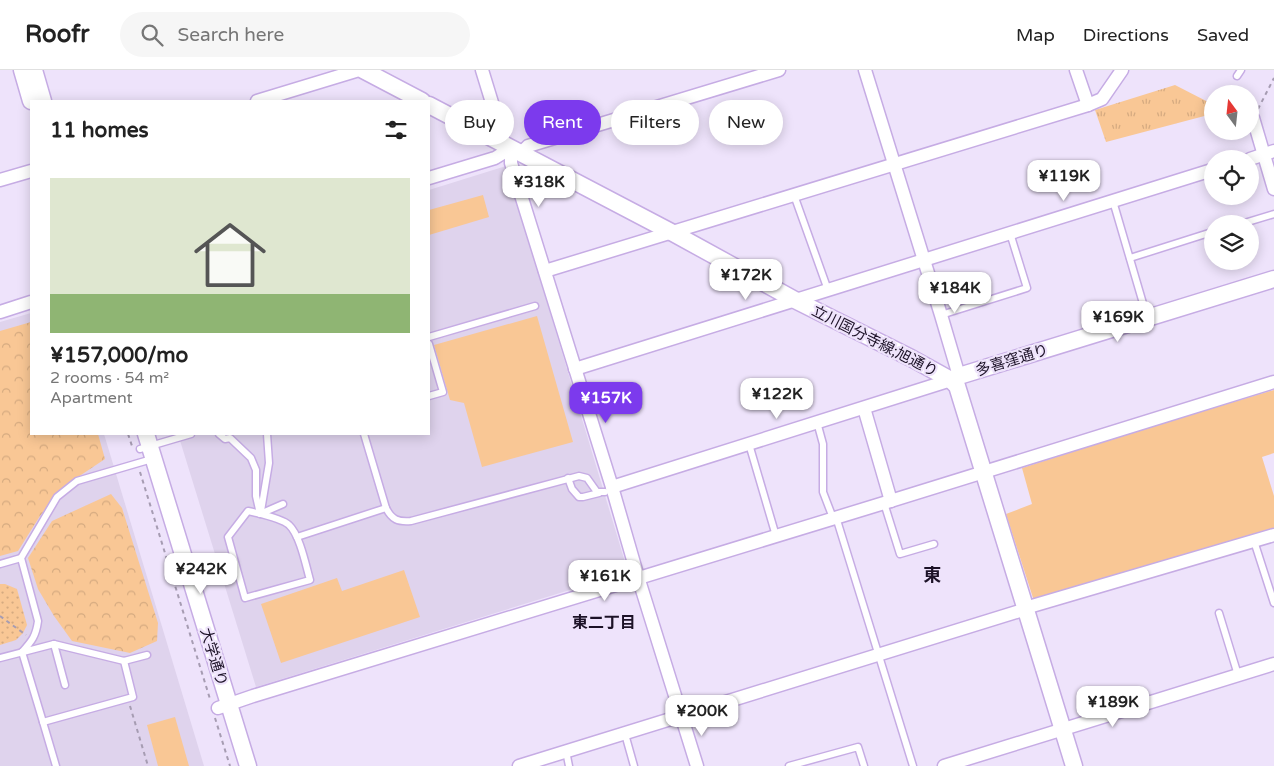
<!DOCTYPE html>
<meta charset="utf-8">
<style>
:root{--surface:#fff;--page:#f6f6f6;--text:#222;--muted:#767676;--line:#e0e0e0;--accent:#7c3aed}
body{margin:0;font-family:"Varela Round","Noto Sans JP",sans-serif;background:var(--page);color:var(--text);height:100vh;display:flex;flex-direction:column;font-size:19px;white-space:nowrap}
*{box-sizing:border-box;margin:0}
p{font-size:16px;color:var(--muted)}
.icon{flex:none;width:28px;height:28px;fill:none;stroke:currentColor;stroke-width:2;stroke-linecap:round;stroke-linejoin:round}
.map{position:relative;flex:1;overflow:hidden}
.drawer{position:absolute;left:30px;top:30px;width:400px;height:335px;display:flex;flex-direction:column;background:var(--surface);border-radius:0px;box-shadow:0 2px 12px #0003}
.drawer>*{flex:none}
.hud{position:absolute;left:445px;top:30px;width:475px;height:45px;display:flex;gap:10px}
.needle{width:32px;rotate:345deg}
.tools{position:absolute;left:1204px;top:15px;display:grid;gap:10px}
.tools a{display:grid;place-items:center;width:55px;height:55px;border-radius:50%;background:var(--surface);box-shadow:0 2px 12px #0003;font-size:25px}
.price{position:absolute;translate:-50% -42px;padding:0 11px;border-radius:10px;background:#fff;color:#222;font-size:16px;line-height:32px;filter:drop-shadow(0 1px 2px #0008)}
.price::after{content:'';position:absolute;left:50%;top:30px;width:15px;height:11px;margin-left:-8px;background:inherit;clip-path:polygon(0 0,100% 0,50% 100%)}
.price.active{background:var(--accent);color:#fff}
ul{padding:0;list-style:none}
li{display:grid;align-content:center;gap:10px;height:265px;padding:0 20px}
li+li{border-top:1px solid var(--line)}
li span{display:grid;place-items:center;height:155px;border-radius:0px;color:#555}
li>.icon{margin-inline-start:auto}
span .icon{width:90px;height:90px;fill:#fffc;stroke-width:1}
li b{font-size:21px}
h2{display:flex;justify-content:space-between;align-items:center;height:60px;padding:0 20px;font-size:21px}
.pill{padding:0 18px;border-radius:22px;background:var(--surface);box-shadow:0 2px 12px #0003;font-size:18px;line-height:45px}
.pill.active{background:var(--accent);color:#fff}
header{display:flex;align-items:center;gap:30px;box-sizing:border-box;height:70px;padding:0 25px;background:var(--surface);border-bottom:1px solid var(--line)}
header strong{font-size:24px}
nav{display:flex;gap:28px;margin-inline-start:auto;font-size:18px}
.search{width:350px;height:45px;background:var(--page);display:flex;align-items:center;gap:12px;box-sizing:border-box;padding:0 18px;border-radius:28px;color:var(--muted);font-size:19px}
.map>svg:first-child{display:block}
.built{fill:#dfd3ed}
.grass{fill:url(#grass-dots)}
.forest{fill:url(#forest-crowns)}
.park{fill:url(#park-tufts)}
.pitch{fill:#f9c795}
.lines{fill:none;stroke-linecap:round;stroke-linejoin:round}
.lane-casing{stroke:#c6ace4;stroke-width:9}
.street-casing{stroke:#c6ace4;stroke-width:15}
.secondary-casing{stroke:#c6ace4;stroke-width:19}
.path{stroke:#a69cb2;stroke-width:2;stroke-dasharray:4 4;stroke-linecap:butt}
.lane{stroke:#fff;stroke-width:6}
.street{stroke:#fff;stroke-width:12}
.secondary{stroke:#fff;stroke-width:16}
.labels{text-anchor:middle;stroke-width:4.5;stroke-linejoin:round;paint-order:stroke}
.street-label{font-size:15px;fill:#1c1227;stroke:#eee3fb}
.neighbourhood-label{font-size:16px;font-weight:bold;fill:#1c1227;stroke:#eee3fb}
.quarter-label{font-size:18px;font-weight:bold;fill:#1c1227;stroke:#eee3fb}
</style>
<header>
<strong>Roofr</strong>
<div class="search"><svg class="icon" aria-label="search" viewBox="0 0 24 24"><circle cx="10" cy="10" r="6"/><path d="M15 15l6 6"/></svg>Search here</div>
<nav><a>Map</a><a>Directions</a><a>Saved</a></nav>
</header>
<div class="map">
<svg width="1274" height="696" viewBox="0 0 1274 696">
<defs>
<pattern id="grass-dots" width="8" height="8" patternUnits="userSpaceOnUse" patternTransform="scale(1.25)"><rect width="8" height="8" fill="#f9c795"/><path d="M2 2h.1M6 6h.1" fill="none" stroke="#d5aa80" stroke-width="1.8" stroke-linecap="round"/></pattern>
<pattern id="forest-crowns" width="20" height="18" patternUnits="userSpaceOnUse" patternTransform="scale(1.25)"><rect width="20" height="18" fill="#f9c795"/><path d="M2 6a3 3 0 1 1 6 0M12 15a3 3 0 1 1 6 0" fill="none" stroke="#d5aa80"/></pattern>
<pattern id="park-tufts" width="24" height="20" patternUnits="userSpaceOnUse" patternTransform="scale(1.25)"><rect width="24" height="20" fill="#f9c795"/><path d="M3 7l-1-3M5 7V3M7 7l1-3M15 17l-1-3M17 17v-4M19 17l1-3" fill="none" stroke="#d5aa80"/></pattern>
</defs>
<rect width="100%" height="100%" fill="#eee3fb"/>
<!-- built -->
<g class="built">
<polygon points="506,96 628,502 256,617 178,364 429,364 429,120"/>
<polygon points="31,243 31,364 104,364 204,696 0,696 0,252"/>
</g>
<!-- grass -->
<polygon class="grass" points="0,514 5,514 17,519 27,555 23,563 16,570 0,575"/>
<!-- forest -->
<g class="forest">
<polygon points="31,252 31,364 98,364 105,389 63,417 40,446 18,481 0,486 0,261"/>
<polygon points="111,424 122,438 158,553 157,571 130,583 72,571 54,546 38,519 28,488 52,451"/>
</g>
<!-- park -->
<polygon class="park" points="1175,15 1212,34 1212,44 1106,72 1095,40"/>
<!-- pitch -->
<g class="pitch">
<polygon points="483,125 489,147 429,165 429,140"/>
<polygon points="537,246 573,372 482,397 464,333 450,330 434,275"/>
<polygon points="1274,320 1274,383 1262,387 1274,426 1274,459 1034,531 1006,444 1032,434 1022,398 1163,353"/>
<polygon points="404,500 420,547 281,593 261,534 337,508 342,521"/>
<polygon points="175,647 189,696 158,696 147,655"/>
</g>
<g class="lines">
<!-- lane casing -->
<g class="lane-casing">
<g id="lane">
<polyline points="1237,6 1241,0"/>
<polyline points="794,125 828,220"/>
<polyline points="1113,131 1147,247"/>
<polyline points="1241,154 1274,144"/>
<polyline points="1130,188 1212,162"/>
<polyline points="941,245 1027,218 1010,163"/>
<polyline points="429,267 535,236"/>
<polyline points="429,274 443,322 429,326"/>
<polyline points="817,352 823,374 823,422 833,448"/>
<polyline points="219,364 225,369 230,368 251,388 256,400 256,426 260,444 283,434"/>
<path d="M364,364L386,438C392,450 398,452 411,451L579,406L587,408L597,422H605"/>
<polyline points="749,374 776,466"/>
<polyline points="140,379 191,364"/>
<polyline points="568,408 572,419 579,427 583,427 599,423"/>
<polyline points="884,433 900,484 934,474"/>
<path d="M248,441C257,443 283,449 289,455C300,465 306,496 310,510L245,528L228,467Z"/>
<polyline points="261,441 269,393 267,364"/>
<polyline points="836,447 913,696"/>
<polyline points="297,467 386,438"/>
<polyline points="1254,471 1274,533"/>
<polyline points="0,494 21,488"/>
<polyline points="1219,543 1238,605"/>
<polyline points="54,574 65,615"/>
<path d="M22,582C32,571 36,566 38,551L21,488L57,427L77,411L152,389"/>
<polyline points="22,582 43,652"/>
<polyline points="0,588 54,574 124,591 147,585"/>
<polyline points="625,664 634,696"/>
<polyline points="566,681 569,696"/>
<polyline points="56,696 43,652 133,627 124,591"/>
<polyline points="789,696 858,677 864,696"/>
</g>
</g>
<!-- street casing -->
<g class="street-casing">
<g id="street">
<polyline points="482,0 501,62 501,73"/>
<polyline points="865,0 941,245 959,306"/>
<polyline points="1076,0 1088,35"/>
<polyline points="257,31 359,0"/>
<polyline points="1253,48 1274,119"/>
<polyline points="511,78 511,93 612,417 638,507 697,696"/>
<polyline points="521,83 528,76 779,0"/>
<polyline points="1250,89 1274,81"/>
<polyline points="429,108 495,88 511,78"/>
<polyline points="0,110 31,101"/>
<polyline points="545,201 1088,35 1102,29 1122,0"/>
<polyline points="0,242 31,232"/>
<polyline points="575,299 1212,100"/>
<polyline points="864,338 891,431"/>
<polyline points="612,417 951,310"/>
<polyline points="218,638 253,626 884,433 1274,312"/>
<polyline points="519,696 1026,539 1032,536 1274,465"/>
<polyline points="944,696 1274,594"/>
</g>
</g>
<!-- secondary casing -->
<g class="secondary-casing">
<g id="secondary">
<polyline points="22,0 31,31"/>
<polyline points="34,0 43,31"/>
<polyline points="363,0 422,31"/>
<polyline points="429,35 673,163 795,230 911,288 951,310 957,316 1074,696"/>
<polyline points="951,310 959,306 1274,209"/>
<polyline points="146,364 248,696"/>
</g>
</g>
<!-- path -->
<g class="path">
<polyline points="1258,39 1274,8"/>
<polyline points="128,364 132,376"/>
<polyline points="140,402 210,629"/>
<polyline points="0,546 26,565"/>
<polyline points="130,636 148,696"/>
<polyline points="215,648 230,696"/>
</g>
<!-- lane -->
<use href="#lane" class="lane"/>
<!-- street -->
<use href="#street" class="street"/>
<!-- secondary -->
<use href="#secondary" class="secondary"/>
</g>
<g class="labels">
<!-- street labels -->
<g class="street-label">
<text transform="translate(875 271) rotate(27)" y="5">立川国分寺線;旭通り</text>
<text transform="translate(1012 290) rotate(-17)" y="5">多喜窪通り</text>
<text transform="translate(214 587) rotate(73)" y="5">大学通り</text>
</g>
<!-- neighbourhood labels -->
<g class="neighbourhood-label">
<text x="604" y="558">東二丁目</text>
</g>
<!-- quarter labels -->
<g class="quarter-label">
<text x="932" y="511">東</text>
</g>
</g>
</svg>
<div class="tools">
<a><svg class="needle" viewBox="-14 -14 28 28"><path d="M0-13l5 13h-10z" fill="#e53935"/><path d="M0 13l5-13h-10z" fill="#767676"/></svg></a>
<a><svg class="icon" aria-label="locate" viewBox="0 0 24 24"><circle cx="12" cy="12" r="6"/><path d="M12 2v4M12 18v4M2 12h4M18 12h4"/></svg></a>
<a><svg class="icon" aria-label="layers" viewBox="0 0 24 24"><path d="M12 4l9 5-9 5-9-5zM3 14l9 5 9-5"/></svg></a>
</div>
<b class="price" style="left:1064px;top:132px">¥119K</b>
<b class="price" style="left:539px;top:138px">¥318K</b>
<b class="price" style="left:746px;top:231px">¥172K</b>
<b class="price" style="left:955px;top:244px">¥184K</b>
<b class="price" style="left:1118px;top:273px">¥169K</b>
<b class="price" style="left:777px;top:350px">¥122K</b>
<b class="price active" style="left:606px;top:354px">¥157K</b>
<b class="price" style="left:201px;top:525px">¥242K</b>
<b class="price" style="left:605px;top:532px">¥161K</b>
<b class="price" style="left:1113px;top:658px">¥189K</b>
<b class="price" style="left:702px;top:667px">¥200K</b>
<div class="hud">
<a class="pill">Buy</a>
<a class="pill active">Rent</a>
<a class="pill">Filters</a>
<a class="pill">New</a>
</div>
<section class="drawer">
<h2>11 homes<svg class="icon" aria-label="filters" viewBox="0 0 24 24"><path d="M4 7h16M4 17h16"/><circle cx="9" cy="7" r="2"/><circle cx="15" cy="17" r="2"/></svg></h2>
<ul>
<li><span style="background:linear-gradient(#dfe7d0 75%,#8fb573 0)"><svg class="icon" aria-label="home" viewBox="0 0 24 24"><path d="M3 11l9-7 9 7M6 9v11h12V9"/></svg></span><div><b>¥157,000/mo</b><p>2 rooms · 54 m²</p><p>Apartment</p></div></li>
</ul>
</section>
</div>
